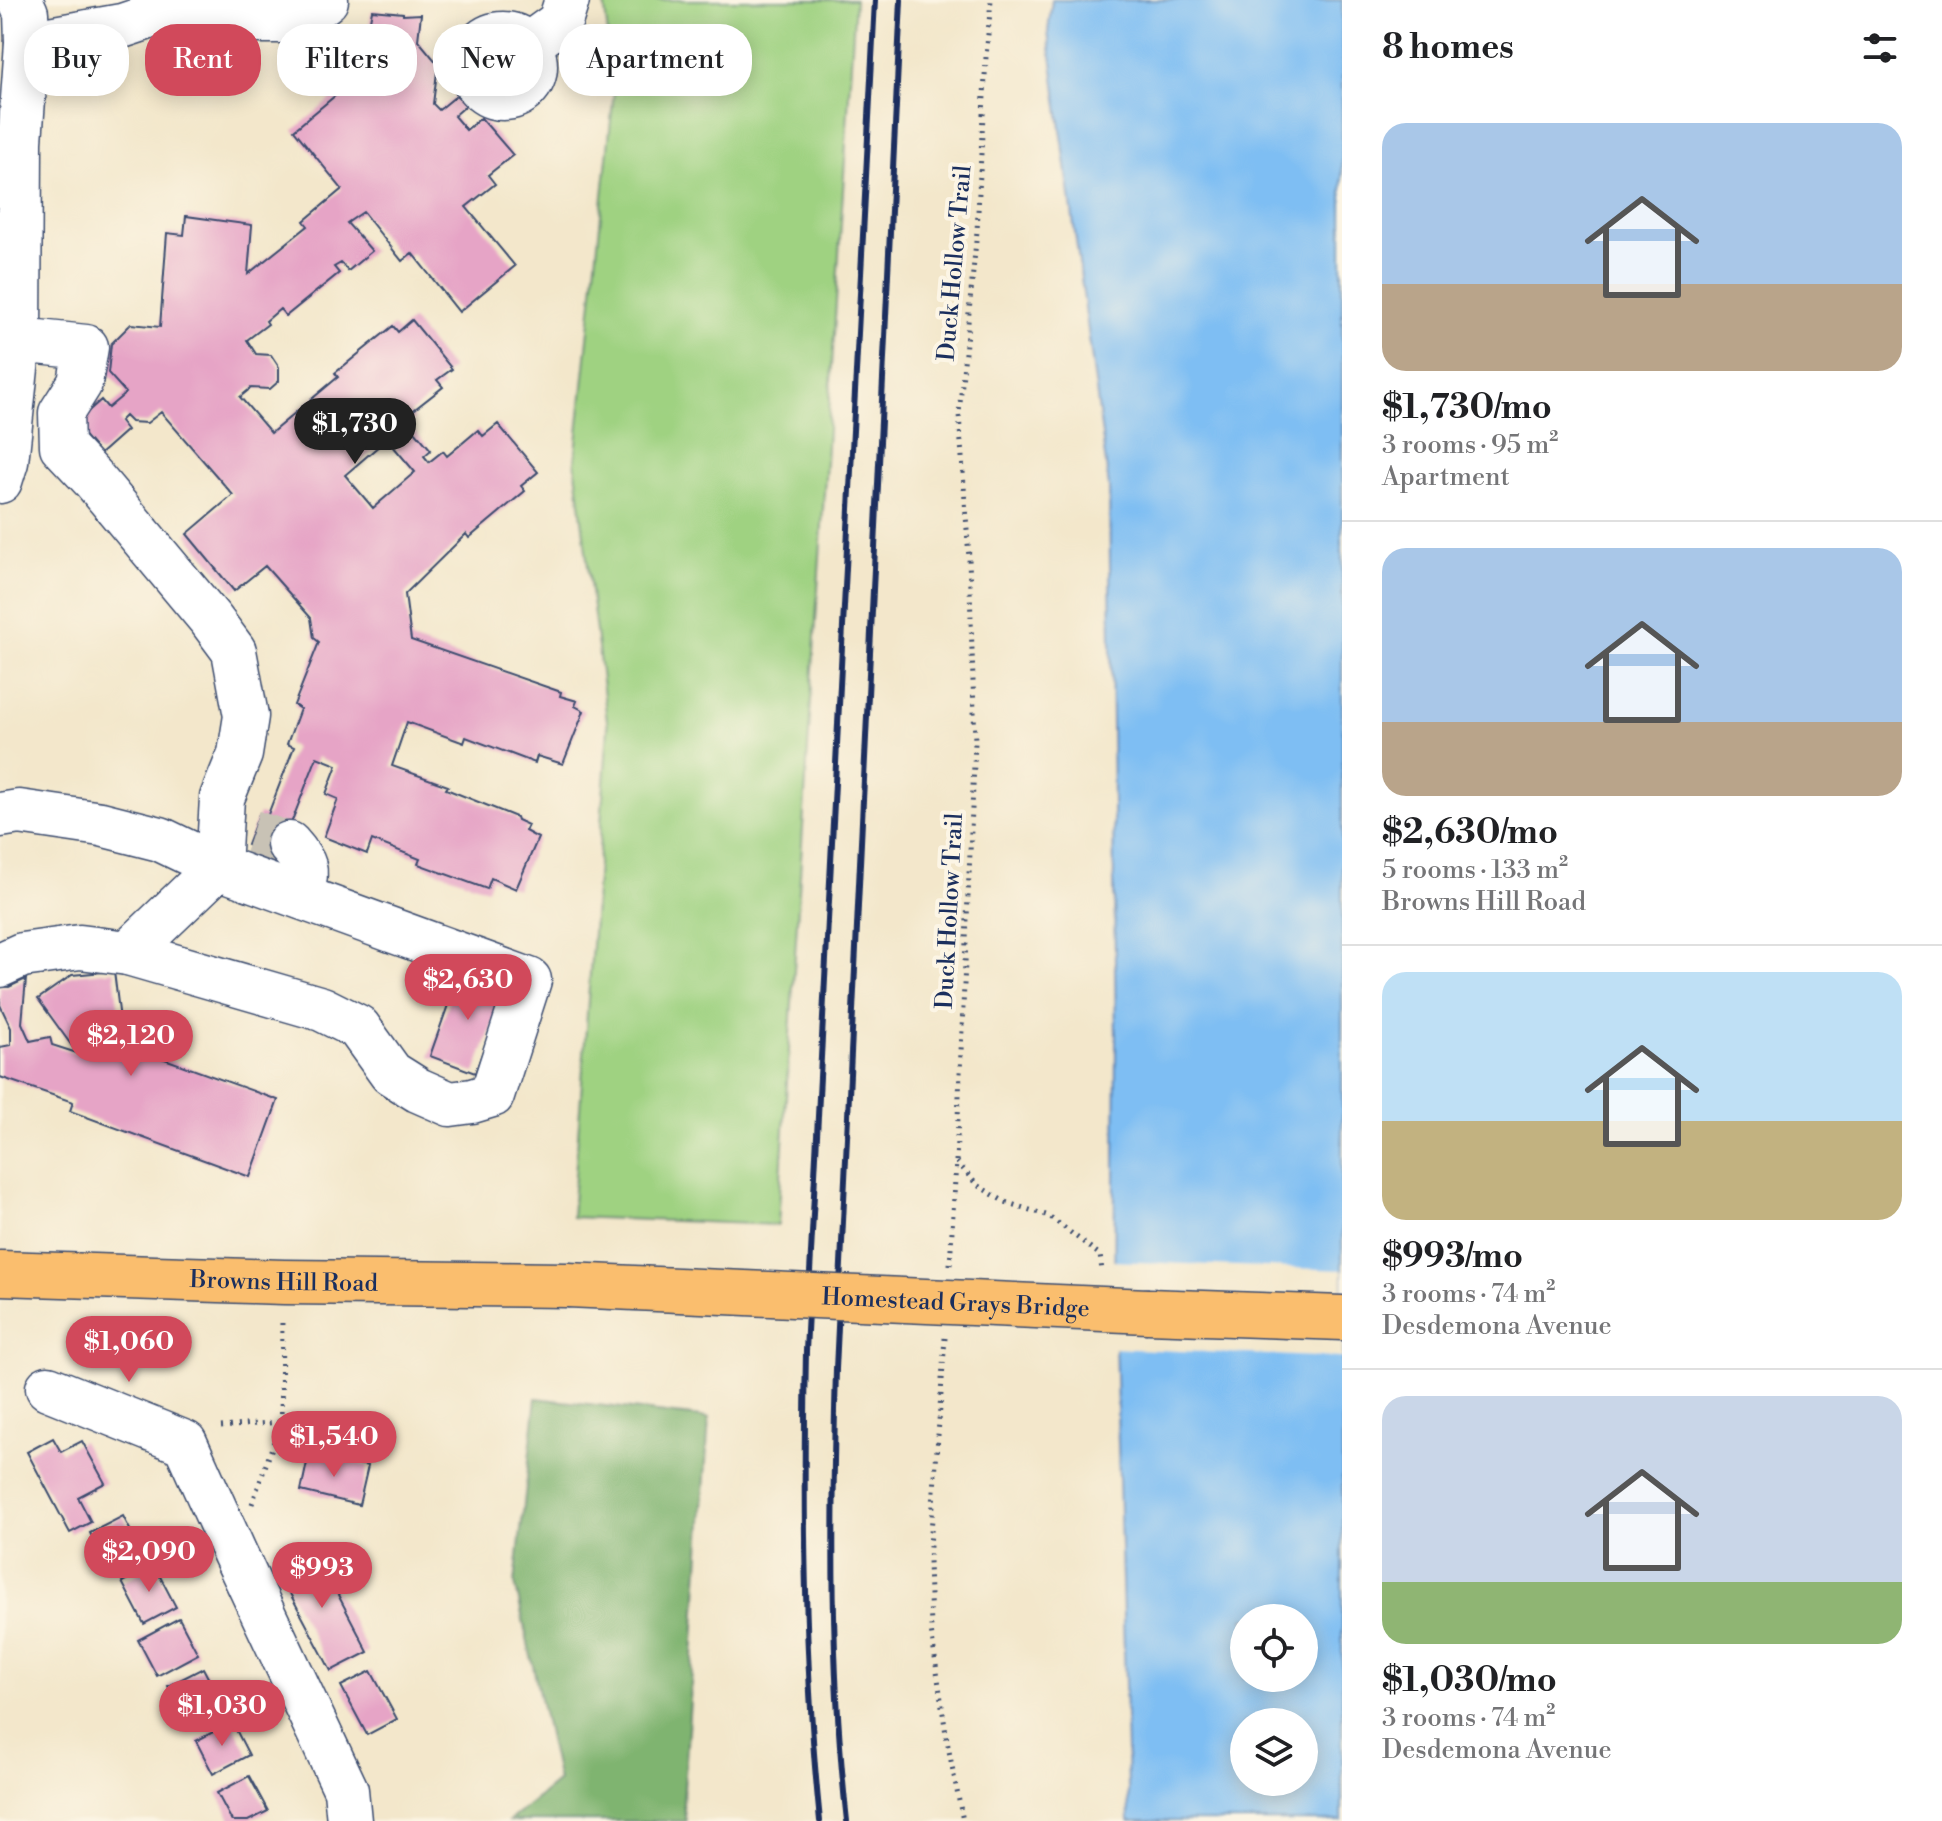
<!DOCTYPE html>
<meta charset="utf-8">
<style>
:root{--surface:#fff;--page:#f2f2f2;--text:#202124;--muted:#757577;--line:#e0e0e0;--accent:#d1495b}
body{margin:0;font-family:"Libre Bodoni",serif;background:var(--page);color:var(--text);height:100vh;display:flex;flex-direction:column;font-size:30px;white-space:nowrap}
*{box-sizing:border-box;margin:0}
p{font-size:26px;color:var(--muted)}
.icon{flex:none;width:44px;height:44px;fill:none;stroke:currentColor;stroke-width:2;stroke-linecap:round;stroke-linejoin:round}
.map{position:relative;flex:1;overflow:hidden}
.panel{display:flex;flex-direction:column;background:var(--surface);width:600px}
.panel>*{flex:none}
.top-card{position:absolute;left:24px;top:24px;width:760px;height:72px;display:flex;gap:16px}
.fabs{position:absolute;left:1230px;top:1604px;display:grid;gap:16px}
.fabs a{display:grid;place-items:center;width:88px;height:88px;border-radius:50%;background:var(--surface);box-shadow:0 4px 20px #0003;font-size:40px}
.price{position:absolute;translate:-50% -68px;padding:0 18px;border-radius:28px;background:var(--accent);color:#fff;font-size:26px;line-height:52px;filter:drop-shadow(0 2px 4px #0008)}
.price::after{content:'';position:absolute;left:50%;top:48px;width:24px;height:18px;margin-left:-12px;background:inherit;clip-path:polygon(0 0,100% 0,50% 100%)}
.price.selected{background:#222;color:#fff}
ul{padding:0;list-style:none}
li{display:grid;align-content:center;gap:16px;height:424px;padding:0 40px}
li+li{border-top:2px solid var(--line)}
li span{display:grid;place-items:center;height:248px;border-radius:24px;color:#555}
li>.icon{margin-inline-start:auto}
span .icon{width:144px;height:144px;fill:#fffc;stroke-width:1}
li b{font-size:34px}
h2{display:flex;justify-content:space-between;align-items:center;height:96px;padding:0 40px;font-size:34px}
.tag{padding:0 28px;border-radius:32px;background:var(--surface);box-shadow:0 4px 20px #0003;font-size:28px;line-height:72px}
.tag.selected{background:var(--accent);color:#fff}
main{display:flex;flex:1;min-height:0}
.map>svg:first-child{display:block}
.green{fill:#9fd281;stroke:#5d8070;stroke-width:2}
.forest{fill:#7fb46f;stroke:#4d7266;stroke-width:2}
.water{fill:#7ebef3;stroke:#4c76a8;stroke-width:2;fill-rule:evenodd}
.pier{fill:#f3e7cb}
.building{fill:#e6a4c6;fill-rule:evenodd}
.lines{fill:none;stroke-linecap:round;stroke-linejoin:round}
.minor-tunnel{stroke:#c8c2b5;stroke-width:44;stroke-dasharray:44 22;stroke-linecap:butt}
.minor-casing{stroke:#3b4b6e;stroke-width:47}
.major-casing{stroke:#3b4b6e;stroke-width:47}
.path{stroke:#3b4b6e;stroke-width:5;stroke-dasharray:2 6;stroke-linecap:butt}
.minor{stroke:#fff;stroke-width:44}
.major{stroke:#fabe6e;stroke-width:44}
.rail{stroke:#1b2f5e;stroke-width:6}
.major-bridge-casing{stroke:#3b4b6e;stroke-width:47;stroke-linecap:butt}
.major-bridge{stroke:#fabe6e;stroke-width:44}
.labels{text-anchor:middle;stroke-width:8;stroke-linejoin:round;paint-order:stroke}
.street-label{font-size:24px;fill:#1b2f5e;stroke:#fcf5e5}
</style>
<main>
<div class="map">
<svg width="1342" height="1821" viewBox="0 0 1342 1821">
<rect width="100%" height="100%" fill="#fcf5e5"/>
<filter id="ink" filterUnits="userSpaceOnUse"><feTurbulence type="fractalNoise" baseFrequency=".0125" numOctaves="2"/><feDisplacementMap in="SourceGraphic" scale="16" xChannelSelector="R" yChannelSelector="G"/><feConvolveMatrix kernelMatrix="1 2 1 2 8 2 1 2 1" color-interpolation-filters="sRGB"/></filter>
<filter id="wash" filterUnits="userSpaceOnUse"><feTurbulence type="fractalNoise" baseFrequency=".006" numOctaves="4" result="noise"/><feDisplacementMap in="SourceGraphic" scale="32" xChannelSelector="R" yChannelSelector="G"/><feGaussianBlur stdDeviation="1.8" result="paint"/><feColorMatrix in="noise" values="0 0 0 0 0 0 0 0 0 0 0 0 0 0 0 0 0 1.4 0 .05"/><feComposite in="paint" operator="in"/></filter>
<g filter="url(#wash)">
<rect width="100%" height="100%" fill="#f3e7cb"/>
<!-- green -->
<polygon class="green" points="604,0 855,0 778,1225 572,1217 608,729 575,462 614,91"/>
<!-- forest -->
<polygon class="forest" points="536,1398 709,1418 683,1804 686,1821 509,1821 558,1781 515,1583"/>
<!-- water -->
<path class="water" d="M1052,0H1342V1821H1129L1114,1307L1116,1042L1109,487L1048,32ZM1244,1618H1304V1678H1244ZM1244,1722H1304V1782H1244Z"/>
<!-- pier -->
<polygon class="pier" points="1111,1261 1342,1270 1342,1358 1111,1348"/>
<g id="blocks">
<!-- building -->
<g class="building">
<path d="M372,10L403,13V15L421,14L418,40L438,64L433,104L439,110L461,92L469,103L454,116L466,130L481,118L513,155L488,175L495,184L466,207L515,266L459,312L412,253L402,261L363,212L347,223L372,251L348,271L341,263L334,267L339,273L286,316L280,309L266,321L268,324L247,340L256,354L271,355L279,367V381L270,389L251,388L240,397L271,433L338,377L335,373L393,326L398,332L412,320L452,369L437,380L443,387L410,413L415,419L401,431L407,437L415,431L431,450L424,456L429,462L443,451L447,456L478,430L483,436L498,424L538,472L521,486L525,491L469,538L466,534L405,594L411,640L561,692L560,696L577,701L575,706L584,711L563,764L537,756L535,763L466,737L464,743L407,722L392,766L448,786L446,789L516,817L517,820L528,825L525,831L538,838L516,889L491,878L487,889L418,864L420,859L372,840L367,854L324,837L338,799L326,794L337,765L317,757L290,826L284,860L247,845L259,814L267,817L294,747L287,744L300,709L294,705L319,642L314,638L311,618L265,566L234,591L187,534L233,495L161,412L147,423L131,422L125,416L120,421L127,430L100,454L74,424L101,400L108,408L126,393L108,373L111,344L131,324L160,327L167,233L184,235L186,216L252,225L248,274L308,226L304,221L342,189L294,130L366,70L367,51L351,50L354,25L369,26ZM387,439L415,472L373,508L345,475Z"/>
<polygon points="114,971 123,1044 278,1100 250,1177 70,1111 73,1102 0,1077 0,1047 11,1045 11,1028 0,1005 0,986 9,987 26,979 22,1023 30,1041 50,1037 52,1045 77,1053 38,999 72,975"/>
<polygon points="460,971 506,988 475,1073 430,1056"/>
<polygon points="53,1438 61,1452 82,1441 105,1483 78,1497 91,1522 70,1533 27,1452"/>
<polygon points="309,1453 368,1466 359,1505 301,1491"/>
<polygon points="123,1516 142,1553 109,1570 90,1533"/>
<polygon points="314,1549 368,1652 331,1671 277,1569"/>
<polygon points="154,1565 176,1607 144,1624 122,1582"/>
<polygon points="179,1618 198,1654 157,1676 138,1640"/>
<polygon points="203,1668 225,1710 190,1729 168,1686"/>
<polygon points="371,1671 397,1719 367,1735 341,1686"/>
<polygon points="232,1722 249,1755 213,1774 196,1741"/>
<polygon points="249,1776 268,1811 248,1821 232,1821 217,1793"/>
</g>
</g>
</g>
<g filter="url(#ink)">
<use href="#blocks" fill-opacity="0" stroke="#3b4b6e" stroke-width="2"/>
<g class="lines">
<!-- minor-tunnel -->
<polyline class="minor-tunnel" points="252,832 289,844"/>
<!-- minor casing -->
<g class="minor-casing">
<g id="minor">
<circle cx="503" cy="66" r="32"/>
<polyline points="27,43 122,26 194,2 242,21 299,21 326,0"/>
<polyline points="528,45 560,22 567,0"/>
<polyline points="19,340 86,347 80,383 61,413 62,446 95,481 211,620 234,651 246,716 240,754 222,798 218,867 128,953"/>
<polyline points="0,481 6,462 19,340 20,141 27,43 26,13 20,0"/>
<polyline points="0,815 19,812 101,824 160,839 218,867 529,980 492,1095 472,1101 450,1104 418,1090 391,1073 358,1027 322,1009 128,953 80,947 22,955 0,965"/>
<path d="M289,844C309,866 306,869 302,897"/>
<polyline points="48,1388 185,1443 235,1554 346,1790 349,1821"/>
</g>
</g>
<!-- major casing -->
<g class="major-casing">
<g id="major">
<path id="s1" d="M0,1273L284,1282L568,1285"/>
<polyline points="1148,1311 1342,1318"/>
</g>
</g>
<!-- path -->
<g class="path">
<polyline points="957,1162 977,1185 1005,1202 1049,1216 1100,1255 1102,1271"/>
<polyline points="950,1265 956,1162 975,742 969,558 959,414 977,231 986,57 991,0"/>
<polyline points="945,1338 929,1560 931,1630 947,1741 963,1821"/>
<polyline points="221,1427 281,1422"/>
<polyline points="252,1504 281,1422 282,1319"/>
</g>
<!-- minor -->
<use href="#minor" class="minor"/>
<!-- major -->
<use href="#major" class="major"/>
<!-- rail -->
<g class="rail">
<path d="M820,1821C804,1665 803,1508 806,1351L875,0"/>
<path d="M847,1821C830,1671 832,1520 836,1369L901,0"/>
</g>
<!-- major-bridge casing -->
<g class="major-bridge-casing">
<g id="major-bridge">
<path id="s2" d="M568,1285L1148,1311"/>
</g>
</g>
<!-- major-bridge -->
<use href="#major-bridge" class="major-bridge"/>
</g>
</g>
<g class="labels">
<!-- street labels -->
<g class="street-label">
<text transform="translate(954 263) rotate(-85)" y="8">Duck Hollow Trail</text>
<text transform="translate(949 911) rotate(-87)" y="8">Duck Hollow Trail</text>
<text dy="8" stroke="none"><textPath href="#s1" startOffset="284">Browns Hill Road</textPath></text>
<text dy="8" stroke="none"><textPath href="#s2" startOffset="388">Homestead Grays Bridge</textPath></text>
</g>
</g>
</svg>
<div class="fabs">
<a><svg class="icon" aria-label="locate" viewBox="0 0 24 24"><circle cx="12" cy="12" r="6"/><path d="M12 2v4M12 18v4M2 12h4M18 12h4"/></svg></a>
<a><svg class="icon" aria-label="layers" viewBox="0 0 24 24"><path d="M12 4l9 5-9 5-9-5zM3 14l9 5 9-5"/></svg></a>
</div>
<b class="price selected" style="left:355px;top:466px">$1,730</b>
<b class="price" style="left:468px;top:1022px">$2,630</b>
<b class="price" style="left:131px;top:1078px">$2,120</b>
<b class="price" style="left:129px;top:1384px">$1,060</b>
<b class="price" style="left:334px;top:1479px">$1,540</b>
<b class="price" style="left:149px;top:1594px">$2,090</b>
<b class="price" style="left:322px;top:1610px">$993</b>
<b class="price" style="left:222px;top:1748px">$1,030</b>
<div class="top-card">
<a class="tag">Buy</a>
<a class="tag selected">Rent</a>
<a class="tag">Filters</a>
<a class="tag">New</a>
<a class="tag">Apartment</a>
</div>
</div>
<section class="panel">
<h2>8 homes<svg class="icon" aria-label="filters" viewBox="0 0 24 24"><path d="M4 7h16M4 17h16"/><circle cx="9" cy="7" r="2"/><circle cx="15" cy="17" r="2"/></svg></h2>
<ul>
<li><span style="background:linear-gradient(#a9c7e8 65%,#b9a48a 0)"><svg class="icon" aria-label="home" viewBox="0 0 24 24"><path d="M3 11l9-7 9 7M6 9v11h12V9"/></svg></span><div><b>$1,730/mo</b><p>3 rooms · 95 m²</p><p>Apartment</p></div></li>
<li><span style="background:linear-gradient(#a9c7e8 70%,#b9a48a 0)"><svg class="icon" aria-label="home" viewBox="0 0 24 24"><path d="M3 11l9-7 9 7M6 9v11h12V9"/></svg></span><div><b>$2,630/mo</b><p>5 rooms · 133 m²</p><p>Browns Hill Road</p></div></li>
<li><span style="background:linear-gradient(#bfe0f5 60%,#c2b280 0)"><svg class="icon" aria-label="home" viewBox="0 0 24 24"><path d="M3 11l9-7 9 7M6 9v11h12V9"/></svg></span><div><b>$993/mo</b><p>3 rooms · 74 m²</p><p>Desdemona Avenue</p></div></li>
<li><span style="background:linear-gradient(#c9d6e8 75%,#8fb573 0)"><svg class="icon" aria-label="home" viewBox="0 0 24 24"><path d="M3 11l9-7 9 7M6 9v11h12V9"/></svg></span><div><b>$1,030/mo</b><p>3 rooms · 74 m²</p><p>Desdemona Avenue</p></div></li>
</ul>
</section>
</main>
